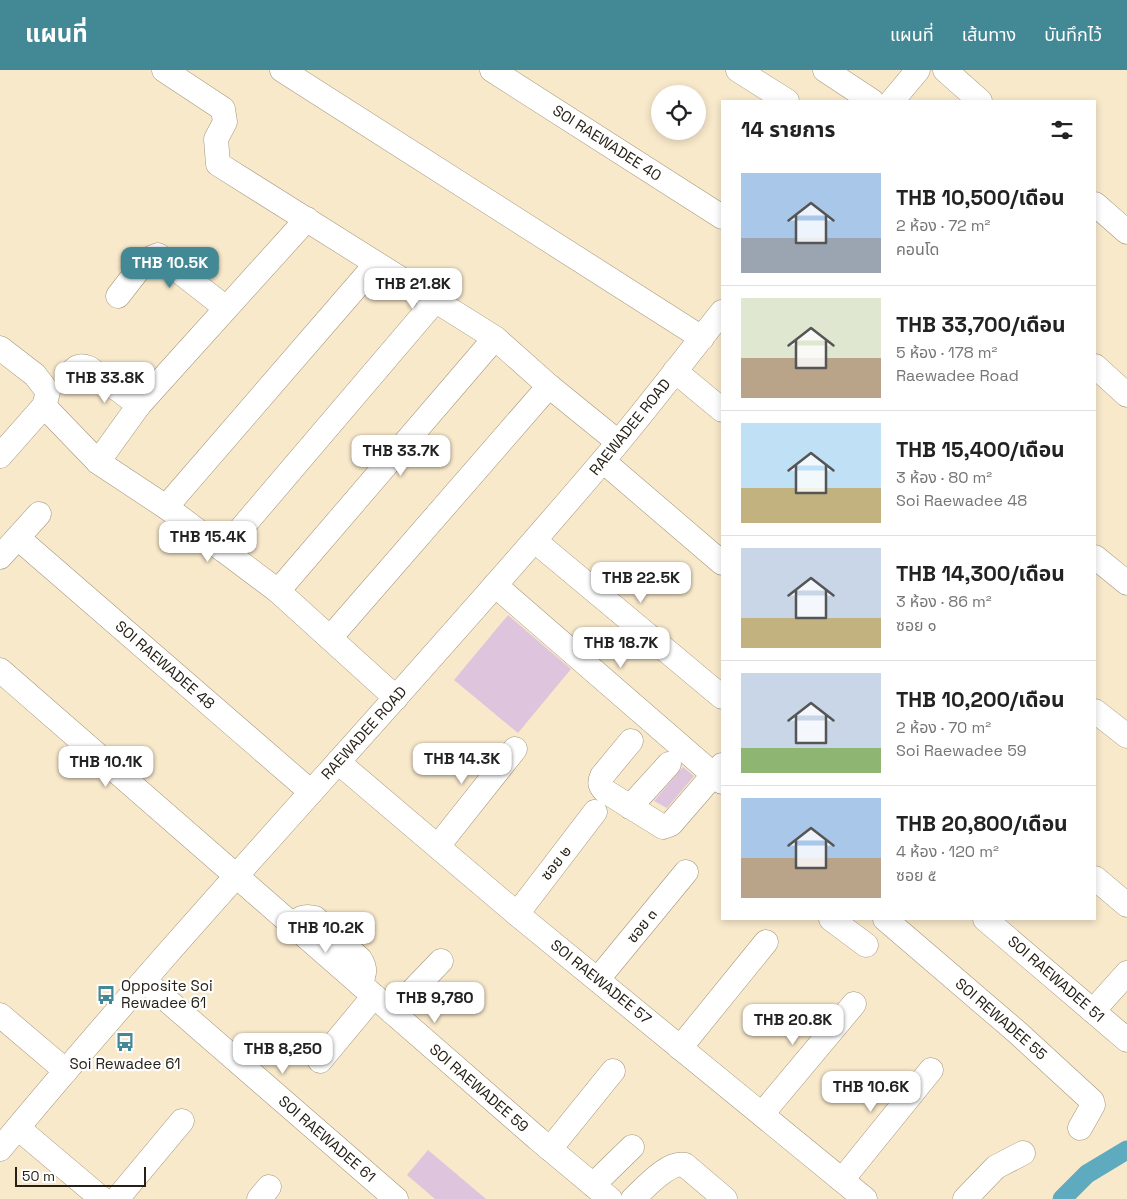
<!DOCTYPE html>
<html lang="th">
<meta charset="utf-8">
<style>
:root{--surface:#fff;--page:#f2f2f2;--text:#222;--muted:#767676;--line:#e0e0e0;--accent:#438995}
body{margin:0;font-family:"Space Grotesk","Noto Sans Thai",sans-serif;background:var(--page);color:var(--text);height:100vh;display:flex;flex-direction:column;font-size:19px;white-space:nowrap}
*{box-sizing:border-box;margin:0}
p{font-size:16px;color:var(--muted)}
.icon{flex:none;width:28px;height:28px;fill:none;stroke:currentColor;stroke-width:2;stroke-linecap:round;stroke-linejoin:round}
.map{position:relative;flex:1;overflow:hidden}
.sheet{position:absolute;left:721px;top:30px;width:375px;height:820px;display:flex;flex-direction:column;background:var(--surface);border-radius:0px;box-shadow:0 2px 8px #0003}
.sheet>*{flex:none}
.tools{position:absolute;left:651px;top:15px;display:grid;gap:10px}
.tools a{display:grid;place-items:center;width:55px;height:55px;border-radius:50%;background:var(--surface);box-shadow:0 2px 8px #0003;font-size:25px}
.scale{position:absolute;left:15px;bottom:12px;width:131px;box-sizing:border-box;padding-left:5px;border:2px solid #262016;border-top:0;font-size:14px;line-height:18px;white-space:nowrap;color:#262016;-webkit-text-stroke:4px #fff;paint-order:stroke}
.price{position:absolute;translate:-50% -42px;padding:0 11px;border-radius:10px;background:#fff;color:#222;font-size:16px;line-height:32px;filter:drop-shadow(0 1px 2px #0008)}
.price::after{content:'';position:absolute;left:50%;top:30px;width:15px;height:11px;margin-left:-8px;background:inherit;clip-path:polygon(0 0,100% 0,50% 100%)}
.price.active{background:var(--accent);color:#fff}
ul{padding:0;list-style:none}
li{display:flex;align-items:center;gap:15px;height:125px;padding:0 20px}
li+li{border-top:1px solid var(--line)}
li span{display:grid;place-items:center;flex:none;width:140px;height:100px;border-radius:0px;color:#555}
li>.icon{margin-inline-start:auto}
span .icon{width:60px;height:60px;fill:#fffc;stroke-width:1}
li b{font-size:21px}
h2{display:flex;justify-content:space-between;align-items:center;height:60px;padding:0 20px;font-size:21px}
header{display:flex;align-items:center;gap:30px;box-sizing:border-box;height:70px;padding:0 25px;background:var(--accent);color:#fff}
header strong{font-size:24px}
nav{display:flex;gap:28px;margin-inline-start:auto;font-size:18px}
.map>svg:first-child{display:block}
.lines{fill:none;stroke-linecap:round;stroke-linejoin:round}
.canal{stroke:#5eabbf;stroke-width:19}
.building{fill:#dec5dd}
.minor-casing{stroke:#a3957a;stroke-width:25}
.minor{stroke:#fff;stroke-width:24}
.labels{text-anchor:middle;stroke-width:4.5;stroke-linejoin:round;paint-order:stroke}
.street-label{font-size:15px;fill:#262016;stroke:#fff}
.poi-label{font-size:15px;fill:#262016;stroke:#fff;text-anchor:start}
</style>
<header>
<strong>แผนที่</strong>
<nav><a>แผนที่</a><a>เส้นทาง</a><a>บันทึกไว้</a></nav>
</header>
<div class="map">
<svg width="1127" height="1129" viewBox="0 0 1127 1129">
<rect width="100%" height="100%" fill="#f8e9cb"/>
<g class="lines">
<!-- canal -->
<polyline class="canal" points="1062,1129 1087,1104 1127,1080"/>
</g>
<!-- building -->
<g class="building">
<polygon points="508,545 571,599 518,663 454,610"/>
<polygon points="683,697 694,706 667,738 654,731"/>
<polygon points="428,1080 486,1129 435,1129 407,1105"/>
</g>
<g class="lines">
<!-- minor casing -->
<g class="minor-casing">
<g id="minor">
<polyline points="164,0 223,39 225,52 216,69 218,94 495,268 549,316 618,372"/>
<polyline points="282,0 702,268"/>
<polyline points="492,0 722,147"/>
<polyline points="738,0 787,31"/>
<polyline points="825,0 872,31"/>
<polyline points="945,0 980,31"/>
<polyline points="892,31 918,0"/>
<polyline points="1095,134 1127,162"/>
<polyline points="118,226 146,190 158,185 226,238"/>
<polyline points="0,278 35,305 48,322 44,336 0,386"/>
<polyline points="1095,296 1127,325"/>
<polyline points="675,301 722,340"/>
<path d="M69,305C76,297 79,294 89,298L139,335"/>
<polyline points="44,336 98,392 166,437 278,521 396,628"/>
<polyline points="603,391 722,493"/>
<polyline points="98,392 139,335 307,149"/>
<polyline points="166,437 376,194"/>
<polyline points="18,468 311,722"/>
<polyline points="535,471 722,627"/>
<polyline points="223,480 435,231"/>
<polyline points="0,487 39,444"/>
<polyline points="1095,487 1127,513"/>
<polyline points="495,515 722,712"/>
<polyline points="278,521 495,268"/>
<polyline points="330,568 549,316"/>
<polyline points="0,600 538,1069 610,1129"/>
<polyline points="1095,641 1127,666"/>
<path d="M631,671L602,706C599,713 600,716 605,721L663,757L671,754L722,695"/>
<polyline points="338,692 517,844 865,1129"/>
<polyline points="630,737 669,694"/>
<polyline points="438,776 515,679"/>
<polyline points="1095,808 1127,835"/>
<polyline points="517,844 595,742"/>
<polyline points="831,849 866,875"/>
<polyline points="885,849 1018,963 1092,1031 1093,1035 1080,1058"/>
<polyline points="985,849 1127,970"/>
<path d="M292,855C300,848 304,845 315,848L360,889C366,898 365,904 360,914"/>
<polyline points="598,909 686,802"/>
<polyline points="145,911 396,1129"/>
<polyline points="1093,941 1127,903"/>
<polyline points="392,942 441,891"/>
<polyline points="0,945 66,1001"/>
<polyline points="680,978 766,872"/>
<polyline points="320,991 374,926"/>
<polyline points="762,1044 854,934"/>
<polyline points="18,1058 102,1129"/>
<path d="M0,1079C194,845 404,625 601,393C643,344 682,292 722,242"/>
<polyline points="550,1079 613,1001"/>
<polyline points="842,1110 931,1000"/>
<polyline points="593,1115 632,1077"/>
<polyline points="117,1129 182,1051"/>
<polyline points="259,1129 269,1117"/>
<path d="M633,1129C645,1118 668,1091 685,1095L725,1129"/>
<polyline points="965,1129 996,1097 1023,1083"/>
</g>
</g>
<!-- minor -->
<use href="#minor" class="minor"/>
</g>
<!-- icons -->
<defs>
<g id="bus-bare" transform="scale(1.5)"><path d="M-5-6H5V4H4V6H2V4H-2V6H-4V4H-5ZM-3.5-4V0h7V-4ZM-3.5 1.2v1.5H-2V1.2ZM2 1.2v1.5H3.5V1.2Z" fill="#438995" stroke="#fff" stroke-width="2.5" paint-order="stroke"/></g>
</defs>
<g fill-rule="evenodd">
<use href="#bus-bare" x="106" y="925"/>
<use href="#bus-bare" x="125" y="972"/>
</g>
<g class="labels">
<!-- street labels -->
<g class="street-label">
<text transform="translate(607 73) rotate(33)" y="5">SOI RAEWADEE 40</text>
<text transform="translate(630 357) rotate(-51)" y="5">RAEWADEE ROAD</text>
<text transform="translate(165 595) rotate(41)" y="5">SOI RAEWADEE 48</text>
<text transform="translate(364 663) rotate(-48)" y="5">RAEWADEE ROAD</text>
<text transform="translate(556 793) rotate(-52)" y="5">ซอย ๒</text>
<text transform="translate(642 856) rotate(-51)" y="5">ซอย ๓</text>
<text transform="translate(1056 909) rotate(41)" y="5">SOI RAEWADEE 51</text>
<text transform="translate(601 912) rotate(39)" y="5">SOI RAEWADEE 57</text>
<text transform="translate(1001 949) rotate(41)" y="5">SOI REWADEE 55</text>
<text transform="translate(479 1018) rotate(41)" y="5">SOI RAEWADEE 59</text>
<text transform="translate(327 1069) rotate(41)" y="5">SOI RAEWADEE 61</text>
</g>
<!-- poi labels -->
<g class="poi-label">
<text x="121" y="921">Opposite Soi<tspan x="121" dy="17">Rewadee 61</tspan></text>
<text x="125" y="999" text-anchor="middle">Soi Rewadee 61</text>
</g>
</g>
</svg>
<div class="tools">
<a><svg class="icon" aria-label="locate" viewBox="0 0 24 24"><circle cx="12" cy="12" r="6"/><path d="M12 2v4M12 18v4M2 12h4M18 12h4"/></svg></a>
</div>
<div class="scale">50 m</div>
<b class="price active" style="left:170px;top:219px">THB 10.5K</b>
<b class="price" style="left:413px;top:240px">THB 21.8K</b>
<b class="price" style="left:105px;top:334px">THB 33.8K</b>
<b class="price" style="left:401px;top:407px">THB 33.7K</b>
<b class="price" style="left:208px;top:493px">THB 15.4K</b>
<b class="price" style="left:641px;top:534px">THB 22.5K</b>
<b class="price" style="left:621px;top:599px">THB 18.7K</b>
<b class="price" style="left:462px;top:715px">THB 14.3K</b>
<b class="price" style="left:106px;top:718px">THB 10.1K</b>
<b class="price" style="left:326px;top:884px">THB 10.2K</b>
<b class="price" style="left:435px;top:954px">THB 9,780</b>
<b class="price" style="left:793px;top:976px">THB 20.8K</b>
<b class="price" style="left:283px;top:1005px">THB 8,250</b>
<b class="price" style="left:871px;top:1043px">THB 10.6K</b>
<section class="sheet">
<h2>14 รายการ<svg class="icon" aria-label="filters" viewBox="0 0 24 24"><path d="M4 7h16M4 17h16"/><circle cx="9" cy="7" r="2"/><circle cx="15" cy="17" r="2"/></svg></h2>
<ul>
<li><span style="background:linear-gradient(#a9c7e8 65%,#9aa5b1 0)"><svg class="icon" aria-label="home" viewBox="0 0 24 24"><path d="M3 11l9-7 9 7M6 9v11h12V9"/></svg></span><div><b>THB 10,500/เดือน</b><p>2 ห้อง · 72 m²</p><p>คอนโด</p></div></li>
<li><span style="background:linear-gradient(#dfe7d0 60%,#b9a48a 0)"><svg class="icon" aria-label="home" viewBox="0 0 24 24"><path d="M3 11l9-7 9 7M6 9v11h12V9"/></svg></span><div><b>THB 33,700/เดือน</b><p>5 ห้อง · 178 m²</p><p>Raewadee Road</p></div></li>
<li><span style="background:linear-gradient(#bfe0f5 65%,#c2b280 0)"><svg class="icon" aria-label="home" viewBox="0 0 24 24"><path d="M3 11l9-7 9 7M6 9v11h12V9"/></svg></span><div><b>THB 15,400/เดือน</b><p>3 ห้อง · 80 m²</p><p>Soi Raewadee 48</p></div></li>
<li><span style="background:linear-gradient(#c9d6e8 70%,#c2b280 0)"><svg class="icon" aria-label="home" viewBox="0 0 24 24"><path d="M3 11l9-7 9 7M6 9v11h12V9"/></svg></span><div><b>THB 14,300/เดือน</b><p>3 ห้อง · 86 m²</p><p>ซอย ๑</p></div></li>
<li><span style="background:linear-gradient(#c9d6e8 75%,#8fb573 0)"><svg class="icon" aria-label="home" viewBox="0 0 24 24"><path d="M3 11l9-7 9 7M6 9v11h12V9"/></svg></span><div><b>THB 10,200/เดือน</b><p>2 ห้อง · 70 m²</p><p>Soi Raewadee 59</p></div></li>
<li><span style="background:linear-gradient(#a9c7e8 60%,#b9a48a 0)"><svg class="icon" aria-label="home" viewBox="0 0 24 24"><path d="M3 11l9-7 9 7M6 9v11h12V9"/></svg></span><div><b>THB 20,800/เดือน</b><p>4 ห้อง · 120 m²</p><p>ซอย ๕</p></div></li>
</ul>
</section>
</div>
